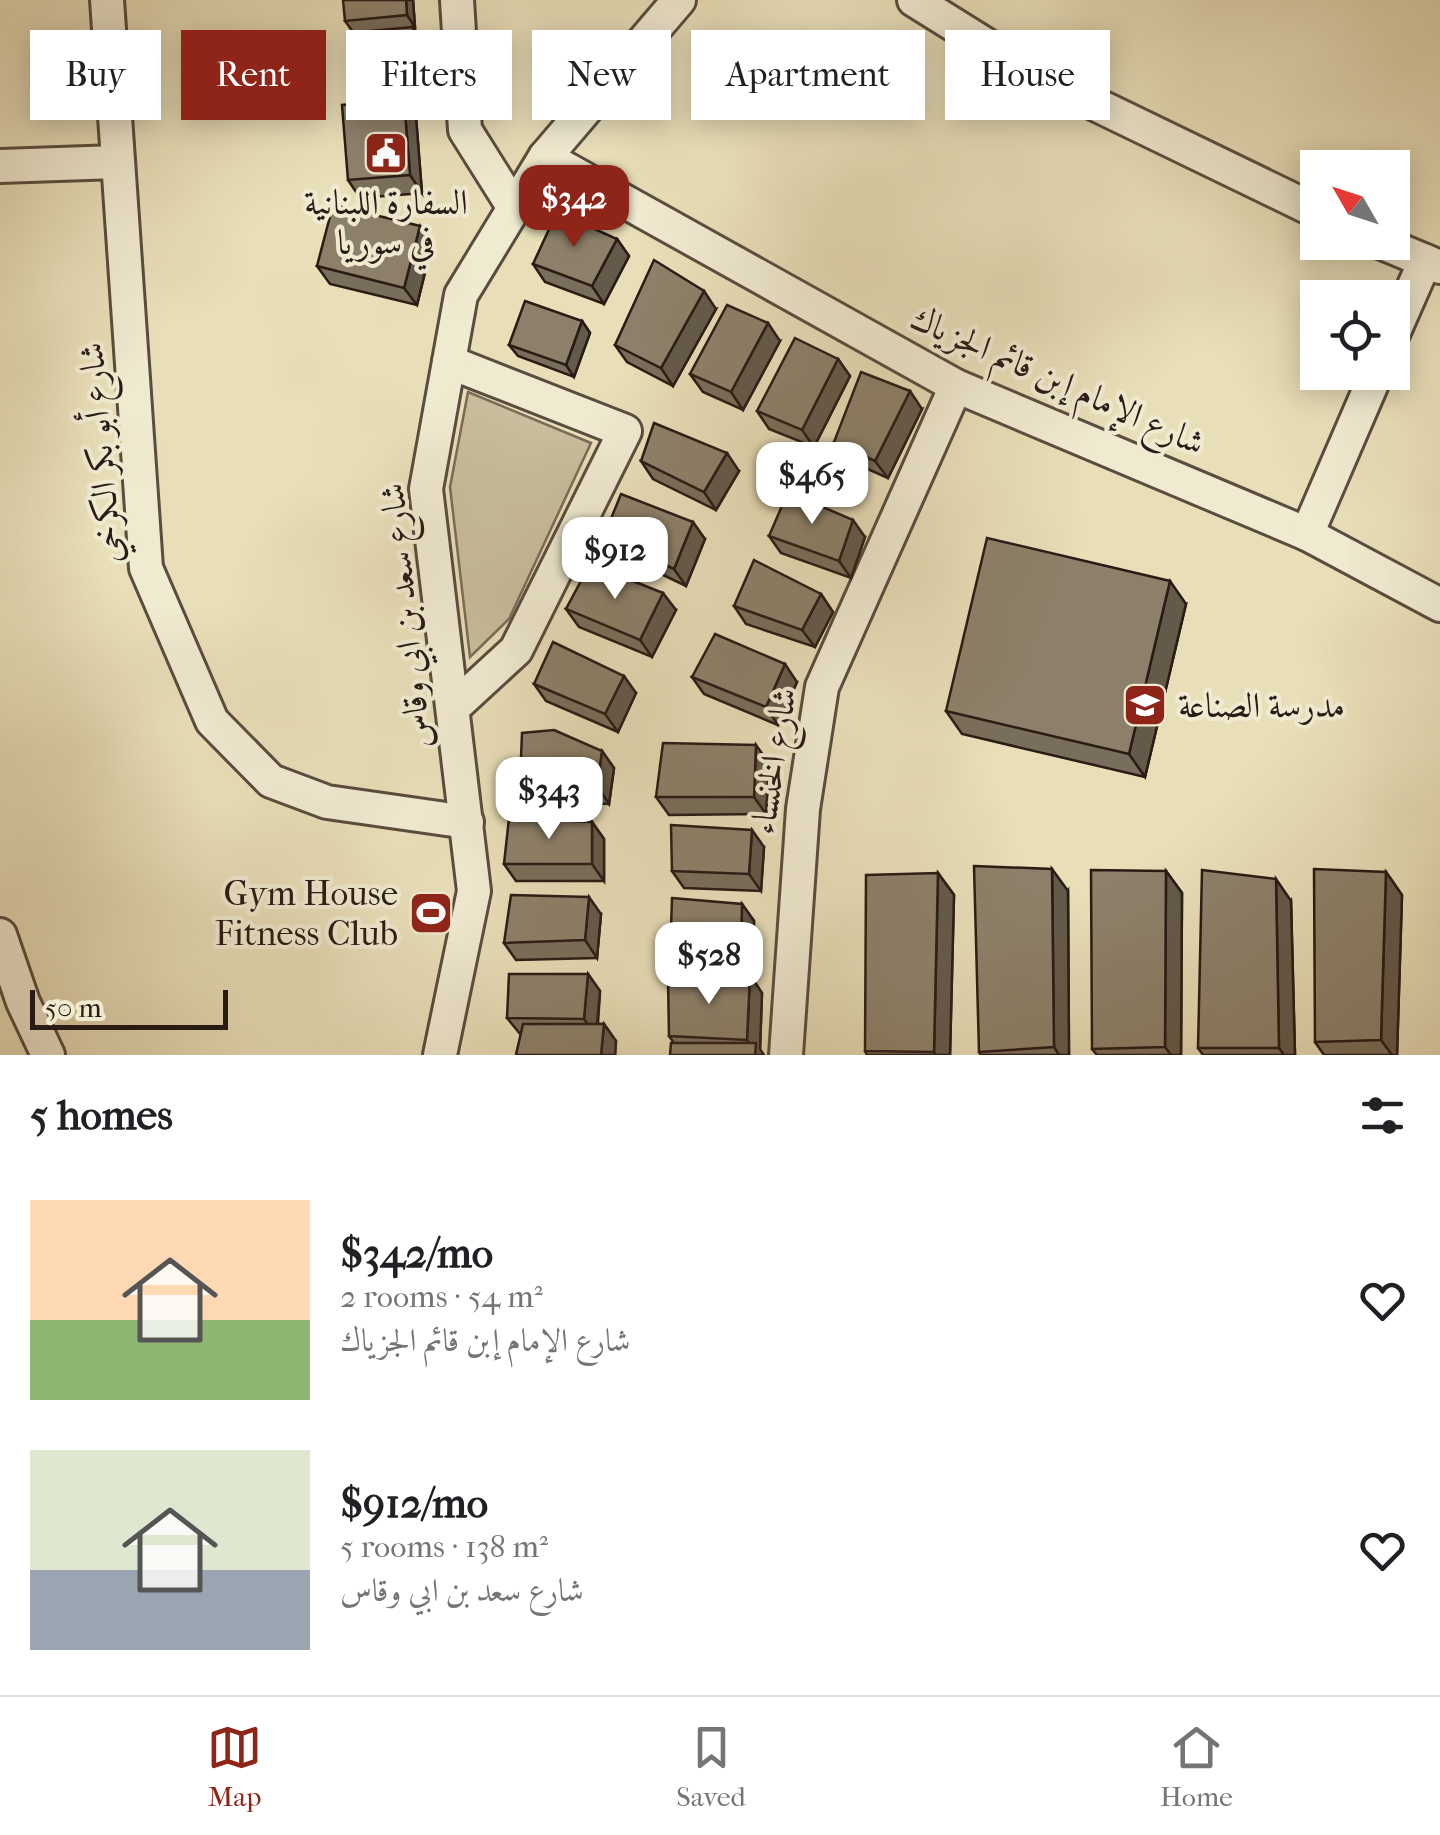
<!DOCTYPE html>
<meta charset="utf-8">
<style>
:root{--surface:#fff;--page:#f6f6f6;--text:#202124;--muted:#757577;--line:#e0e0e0;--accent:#8f2418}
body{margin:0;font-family:"IM FELL French Canon",Amiri,serif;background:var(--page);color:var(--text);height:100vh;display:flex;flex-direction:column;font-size:38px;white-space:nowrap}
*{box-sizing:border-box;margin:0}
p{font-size:32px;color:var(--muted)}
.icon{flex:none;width:55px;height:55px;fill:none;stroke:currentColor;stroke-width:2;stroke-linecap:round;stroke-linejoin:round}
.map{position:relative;height:1055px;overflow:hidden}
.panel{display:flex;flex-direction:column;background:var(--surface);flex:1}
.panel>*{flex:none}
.hud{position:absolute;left:30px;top:30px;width:1380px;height:90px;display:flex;gap:20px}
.needle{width:65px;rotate:309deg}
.buttons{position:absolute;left:1300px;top:150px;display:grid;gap:20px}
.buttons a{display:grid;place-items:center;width:110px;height:110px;border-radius:0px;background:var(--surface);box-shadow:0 5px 25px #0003;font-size:50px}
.scale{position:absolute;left:30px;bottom:25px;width:198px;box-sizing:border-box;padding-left:10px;border:5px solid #2a1b15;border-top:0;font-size:28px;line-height:35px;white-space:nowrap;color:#2a1b15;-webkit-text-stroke:8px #f0ead1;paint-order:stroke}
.price{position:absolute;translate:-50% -85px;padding:0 22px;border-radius:20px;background:#fff;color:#222;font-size:32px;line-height:65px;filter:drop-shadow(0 2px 5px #0008)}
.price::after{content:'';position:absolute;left:50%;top:60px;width:30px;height:22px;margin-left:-15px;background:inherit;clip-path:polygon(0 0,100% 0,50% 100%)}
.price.on{background:var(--accent);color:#fff}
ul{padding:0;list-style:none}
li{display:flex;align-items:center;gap:30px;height:250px;padding:0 30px}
li span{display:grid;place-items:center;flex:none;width:280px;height:200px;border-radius:0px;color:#555}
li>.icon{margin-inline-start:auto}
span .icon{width:120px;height:120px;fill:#fffc;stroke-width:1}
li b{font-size:42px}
h2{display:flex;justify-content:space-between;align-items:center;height:120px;padding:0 30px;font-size:42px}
.tag{padding:0 35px;border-radius:0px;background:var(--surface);box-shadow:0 5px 25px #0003;font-size:35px;line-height:90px}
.tag.on{background:var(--accent);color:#fff}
.menu{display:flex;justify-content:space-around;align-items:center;height:140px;border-top:2px solid var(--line);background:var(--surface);font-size:28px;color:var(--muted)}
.menu a{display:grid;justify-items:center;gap:5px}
.menu .on{color:var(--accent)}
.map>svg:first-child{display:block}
.green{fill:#c8bd9c;stroke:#796c58;stroke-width:2.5}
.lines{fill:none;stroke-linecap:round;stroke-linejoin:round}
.street-casing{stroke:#5a4c3e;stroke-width:38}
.street{stroke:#f0ead1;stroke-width:32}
.wall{fill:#796e5b;stroke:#2a1b15;stroke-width:2.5}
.shaded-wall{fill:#635a4a;stroke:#2a1b15;stroke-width:2.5}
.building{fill:#8d806a;stroke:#2a1b15;stroke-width:2.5}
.labels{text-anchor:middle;stroke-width:8;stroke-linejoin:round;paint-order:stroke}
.poi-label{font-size:35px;fill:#2a1b15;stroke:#f0ead1}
.street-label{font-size:35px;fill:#2a1b15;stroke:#f0ead1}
</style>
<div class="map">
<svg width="1440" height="1055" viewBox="0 0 1440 1055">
<rect width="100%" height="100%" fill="#e8deb8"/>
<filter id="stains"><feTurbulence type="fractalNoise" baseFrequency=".002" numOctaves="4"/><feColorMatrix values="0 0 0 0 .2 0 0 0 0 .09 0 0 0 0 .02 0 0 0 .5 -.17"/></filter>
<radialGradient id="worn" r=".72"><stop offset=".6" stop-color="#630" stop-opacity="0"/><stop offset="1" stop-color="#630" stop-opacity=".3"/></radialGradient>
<!-- green -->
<polygon class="green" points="468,392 591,443 509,619 470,657 450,487"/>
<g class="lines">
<!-- street casing -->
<g class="street-casing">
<g id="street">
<polyline points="107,0 146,568 212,721 271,781 327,802 467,822"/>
<polyline points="457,0 465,130 514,208"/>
<polyline points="914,0 1031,73 1318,212"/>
<polyline points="545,157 956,386 1307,534 1440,605"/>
<polyline points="0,166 117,162"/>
<polyline points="1380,242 1440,267"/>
<polyline points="1392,336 1425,261"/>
<polyline points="449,362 625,431 516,650 453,708"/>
<polyline points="1307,534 1377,372"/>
<polyline points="0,935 23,1002 48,1055"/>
<polyline points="440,1055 474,891 426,489 461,295 545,157 679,0"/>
<polyline points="786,1055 803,809 822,687 956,386"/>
</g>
</g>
<!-- street -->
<use href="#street" class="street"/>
</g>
<!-- wall -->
<g class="wall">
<polygon points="413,0 415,27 413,28 421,39 424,76 359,81 351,69 353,32 345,21"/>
<polygon points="404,100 416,117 422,193 360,198 348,180"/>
<polygon points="617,239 629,256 604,304 545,282 533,264"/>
<polygon points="432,244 417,305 330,284 317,266"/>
<polygon points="716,309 673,386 627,362 615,345"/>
<polygon points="582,321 590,333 574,377 518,356 509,345"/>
<polygon points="780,341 743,410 703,392 690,374"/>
<polygon points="838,359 850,376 814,447 769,429 757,411"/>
<polygon points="922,409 888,478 847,460 834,442"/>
<polygon points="641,461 739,471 716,510 653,479"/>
<polygon points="604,536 705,539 686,586 617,553"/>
<polygon points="769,536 865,537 851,578 781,553"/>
<polygon points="821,594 833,612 815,647 746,624 734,606"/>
<polygon points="1186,604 1145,777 962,734 946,711"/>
<polygon points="566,609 676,610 652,657 579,627"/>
<polygon points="692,677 797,682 778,725 704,694"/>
<polygon points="534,684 636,693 618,732 546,701"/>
<polygon points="602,751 614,768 609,804 532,801 520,783"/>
<polygon points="769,763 766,814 669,815 656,797"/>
<polygon points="592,822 604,839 604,881 516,881 504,864"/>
<polygon points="764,847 761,891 684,888 672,871"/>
<polygon points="1166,871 1182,893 1181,1055 1097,1055 1092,1049"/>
<polygon points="1386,872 1402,895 1397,1055 1324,1055 1315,1042"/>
<polygon points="938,873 954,895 950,1055 867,1055 865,1051"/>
<polygon points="1068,891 1069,1055 981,1055 979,1052"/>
<polygon points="1291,901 1295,1055 1203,1055 1198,1048"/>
<polygon points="742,904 754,921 753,969 683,977 670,960"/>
<polygon points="601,914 597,958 516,960 504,943"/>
<polygon points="588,974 600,991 598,1024 604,1024 616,1041 615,1055 516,1055 521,1035 507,1018"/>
<polygon points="750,975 762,993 760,1049 674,1043 669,1036"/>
</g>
<!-- shaded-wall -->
<g class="shaded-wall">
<polygon points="406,0 413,0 415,27 407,15"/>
<polygon points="413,27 421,39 424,76 416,64"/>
<polygon points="404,100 416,117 422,193 410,175"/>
<polygon points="420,226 432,244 417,305 404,288"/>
<polygon points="617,239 629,256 604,304 592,286"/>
<polygon points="704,291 716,309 673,386 661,368"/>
<polygon points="582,321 590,333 574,377 566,365"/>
<polygon points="768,323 780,341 743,410 731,392"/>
<polygon points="838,359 850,376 814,447 802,430"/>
<polygon points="910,391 922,409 888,478 875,461"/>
<polygon points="727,453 739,471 716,510 704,492"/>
<polygon points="853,520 865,537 851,578 839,561"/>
<polygon points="693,522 705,539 686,586 674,569"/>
<polygon points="1170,581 1186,604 1145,777 1129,754"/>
<polygon points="663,593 676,610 652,657 640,640"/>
<polygon points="821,594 833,612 815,647 802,630"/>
<polygon points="785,664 797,682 778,725 766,707"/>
<polygon points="624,676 636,693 618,732 605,714"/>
<polygon points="756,745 769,763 766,814 754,797"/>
<polygon points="602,751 614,768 609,804 597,786"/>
<polygon points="592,822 604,839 604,881 592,864"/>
<polygon points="752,830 764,847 761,891 749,874"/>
<polygon points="1052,869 1068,891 1069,1055 1059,1055 1054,1047"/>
<polygon points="1166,871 1182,893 1181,1055 1171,1055 1165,1047"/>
<polygon points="1386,872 1402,895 1397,1055 1392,1055 1381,1040"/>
<polygon points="938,873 954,895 950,1055 936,1055 934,1052"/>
<polygon points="1276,879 1291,901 1295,1055 1284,1055 1279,1048"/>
<polygon points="589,897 601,914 597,958 585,940"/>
<polygon points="742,904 754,921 753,969 741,952"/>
<polygon points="588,974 600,991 596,1036 584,1019"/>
<polygon points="750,975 762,993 760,1049 764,1055 755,1055 755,1051 747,1040"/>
<polygon points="604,1024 616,1041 615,1055 601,1055"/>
</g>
<!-- building -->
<g class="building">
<polygon points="343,0 406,0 407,15 345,21"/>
<polygon points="413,27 416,64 351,69 348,33"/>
<polygon points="404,100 410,175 348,180 342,105"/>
<polygon points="333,205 420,226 404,288 317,266"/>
<polygon points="557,212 617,239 592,286 533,264"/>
<polygon points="654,260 704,291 661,368 615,345"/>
<polygon points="525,301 582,321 566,365 509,345"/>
<polygon points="727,305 768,323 731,392 690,374"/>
<polygon points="795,338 838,359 802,430 757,411"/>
<polygon points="861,372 910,391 875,461 834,442"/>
<polygon points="654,423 727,453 704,492 641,461"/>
<polygon points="788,492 853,520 839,561 769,536"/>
<polygon points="621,494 693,522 674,569 604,536"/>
<polygon points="987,538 1170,581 1129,754 946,711"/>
<polygon points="754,560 821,594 802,630 734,606"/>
<polygon points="590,564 663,593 640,640 566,609"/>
<polygon points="715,634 785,664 766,707 692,677"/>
<polygon points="553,642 624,676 605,714 534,684"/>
<polygon points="554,730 602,751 597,786 520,783 522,733"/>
<polygon points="663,743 756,745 754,797 656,797"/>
<polygon points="509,818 592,822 592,864 504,864"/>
<polygon points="671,825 752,830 749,874 672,871"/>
<polygon points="974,866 1052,869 1054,1047 979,1052"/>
<polygon points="1314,869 1386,872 1381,1040 1315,1042"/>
<polygon points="1091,870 1166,871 1165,1047 1092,1049"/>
<polygon points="1202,870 1276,879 1279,1048 1198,1048"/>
<polygon points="938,873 934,1052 865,1051 866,875"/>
<polygon points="511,895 589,897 585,940 504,943"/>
<polygon points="672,898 742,904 741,952 670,960"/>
<polygon points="509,974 588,974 584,1019 507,1018"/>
<polygon points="750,975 747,1040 669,1036 668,979"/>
<polygon points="523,1024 604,1024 601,1055 516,1055"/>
<polygon points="671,1043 756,1043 755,1055 670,1055"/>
</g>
<!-- icons -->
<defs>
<g id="civic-square" transform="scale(2.25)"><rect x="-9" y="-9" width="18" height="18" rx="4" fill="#8f2418" stroke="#f0ead1"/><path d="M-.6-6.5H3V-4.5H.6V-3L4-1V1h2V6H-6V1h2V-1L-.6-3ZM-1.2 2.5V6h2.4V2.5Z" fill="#fff"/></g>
<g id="school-square" transform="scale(2.25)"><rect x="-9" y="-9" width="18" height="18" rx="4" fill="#8f2418" stroke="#f0ead1"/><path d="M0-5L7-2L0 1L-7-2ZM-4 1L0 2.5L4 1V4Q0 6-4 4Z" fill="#fff"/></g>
<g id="stadium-square" transform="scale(2.25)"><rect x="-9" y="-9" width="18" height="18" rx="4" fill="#8f2418" stroke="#f0ead1"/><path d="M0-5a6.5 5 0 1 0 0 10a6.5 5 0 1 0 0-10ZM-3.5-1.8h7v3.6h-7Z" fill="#fff"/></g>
</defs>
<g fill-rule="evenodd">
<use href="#civic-square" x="386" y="153"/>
<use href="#school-square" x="1145" y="705"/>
<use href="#stadium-square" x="431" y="913"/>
</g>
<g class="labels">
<!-- poi labels -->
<g class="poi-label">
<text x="386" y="214">السفارة اللبنانية<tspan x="386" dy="40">في سوريا</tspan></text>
<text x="1178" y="717" text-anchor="start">مدرسة الصناعة</text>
<text x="398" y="905" text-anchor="end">Gym House<tspan x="398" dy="40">Fitness Club</tspan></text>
</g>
<!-- street labels -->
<g class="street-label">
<text transform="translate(1058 380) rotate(24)" y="12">شارع الإمام إبن قائم الجزياك</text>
<text transform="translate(100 453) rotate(-95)" y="12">شارع أبو بكر الكرخي</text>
<text transform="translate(405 616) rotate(-96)" y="12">شارع سعد بن ابي وقاس</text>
<text transform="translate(773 761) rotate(-81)" y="12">شارع الخنساء</text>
</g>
</g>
<rect width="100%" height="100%" filter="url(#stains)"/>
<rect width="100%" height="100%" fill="url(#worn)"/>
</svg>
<div class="buttons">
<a><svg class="needle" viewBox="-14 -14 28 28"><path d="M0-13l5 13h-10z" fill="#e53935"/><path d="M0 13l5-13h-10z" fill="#757577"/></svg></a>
<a><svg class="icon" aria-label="locate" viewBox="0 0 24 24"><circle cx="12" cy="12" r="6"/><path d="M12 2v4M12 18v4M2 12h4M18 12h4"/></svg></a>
</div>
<div class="scale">50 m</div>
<b class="price on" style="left:574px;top:250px">$342</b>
<b class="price" style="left:812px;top:527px">$465</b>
<b class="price" style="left:615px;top:602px">$912</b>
<b class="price" style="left:549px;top:842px">$343</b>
<b class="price" style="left:709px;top:1007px">$528</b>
<div class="hud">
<a class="tag">Buy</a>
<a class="tag on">Rent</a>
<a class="tag">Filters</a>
<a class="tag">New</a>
<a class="tag">Apartment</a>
<a class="tag">House</a>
</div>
</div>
<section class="panel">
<h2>5 homes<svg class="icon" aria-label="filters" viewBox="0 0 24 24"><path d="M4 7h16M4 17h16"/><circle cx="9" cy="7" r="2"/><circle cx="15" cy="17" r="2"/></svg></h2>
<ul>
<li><span style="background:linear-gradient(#ffd9b3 60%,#8fb573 0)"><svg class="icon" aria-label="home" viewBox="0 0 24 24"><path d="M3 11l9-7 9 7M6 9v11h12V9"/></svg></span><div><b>$342/mo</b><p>2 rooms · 54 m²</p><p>شارع الإمام إبن قائم الجزياك</p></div><svg class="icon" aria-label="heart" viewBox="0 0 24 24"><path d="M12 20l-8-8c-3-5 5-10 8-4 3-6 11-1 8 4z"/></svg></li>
<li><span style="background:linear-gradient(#dfe7d0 60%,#9aa5b1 0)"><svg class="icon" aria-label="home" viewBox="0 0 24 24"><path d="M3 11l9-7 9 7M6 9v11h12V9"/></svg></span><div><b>$912/mo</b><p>5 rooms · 138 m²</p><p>شارع سعد بن ابي وقاس</p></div><svg class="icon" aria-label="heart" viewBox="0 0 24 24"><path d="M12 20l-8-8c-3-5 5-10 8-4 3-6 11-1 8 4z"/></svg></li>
</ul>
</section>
<nav class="menu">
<a class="on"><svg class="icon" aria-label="map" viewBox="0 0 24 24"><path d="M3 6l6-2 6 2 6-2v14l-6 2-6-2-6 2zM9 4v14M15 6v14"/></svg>Map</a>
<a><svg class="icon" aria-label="saved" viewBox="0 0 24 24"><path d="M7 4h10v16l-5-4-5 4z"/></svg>Saved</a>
<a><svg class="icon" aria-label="home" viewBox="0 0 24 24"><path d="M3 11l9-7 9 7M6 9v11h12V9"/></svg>Home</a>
</nav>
